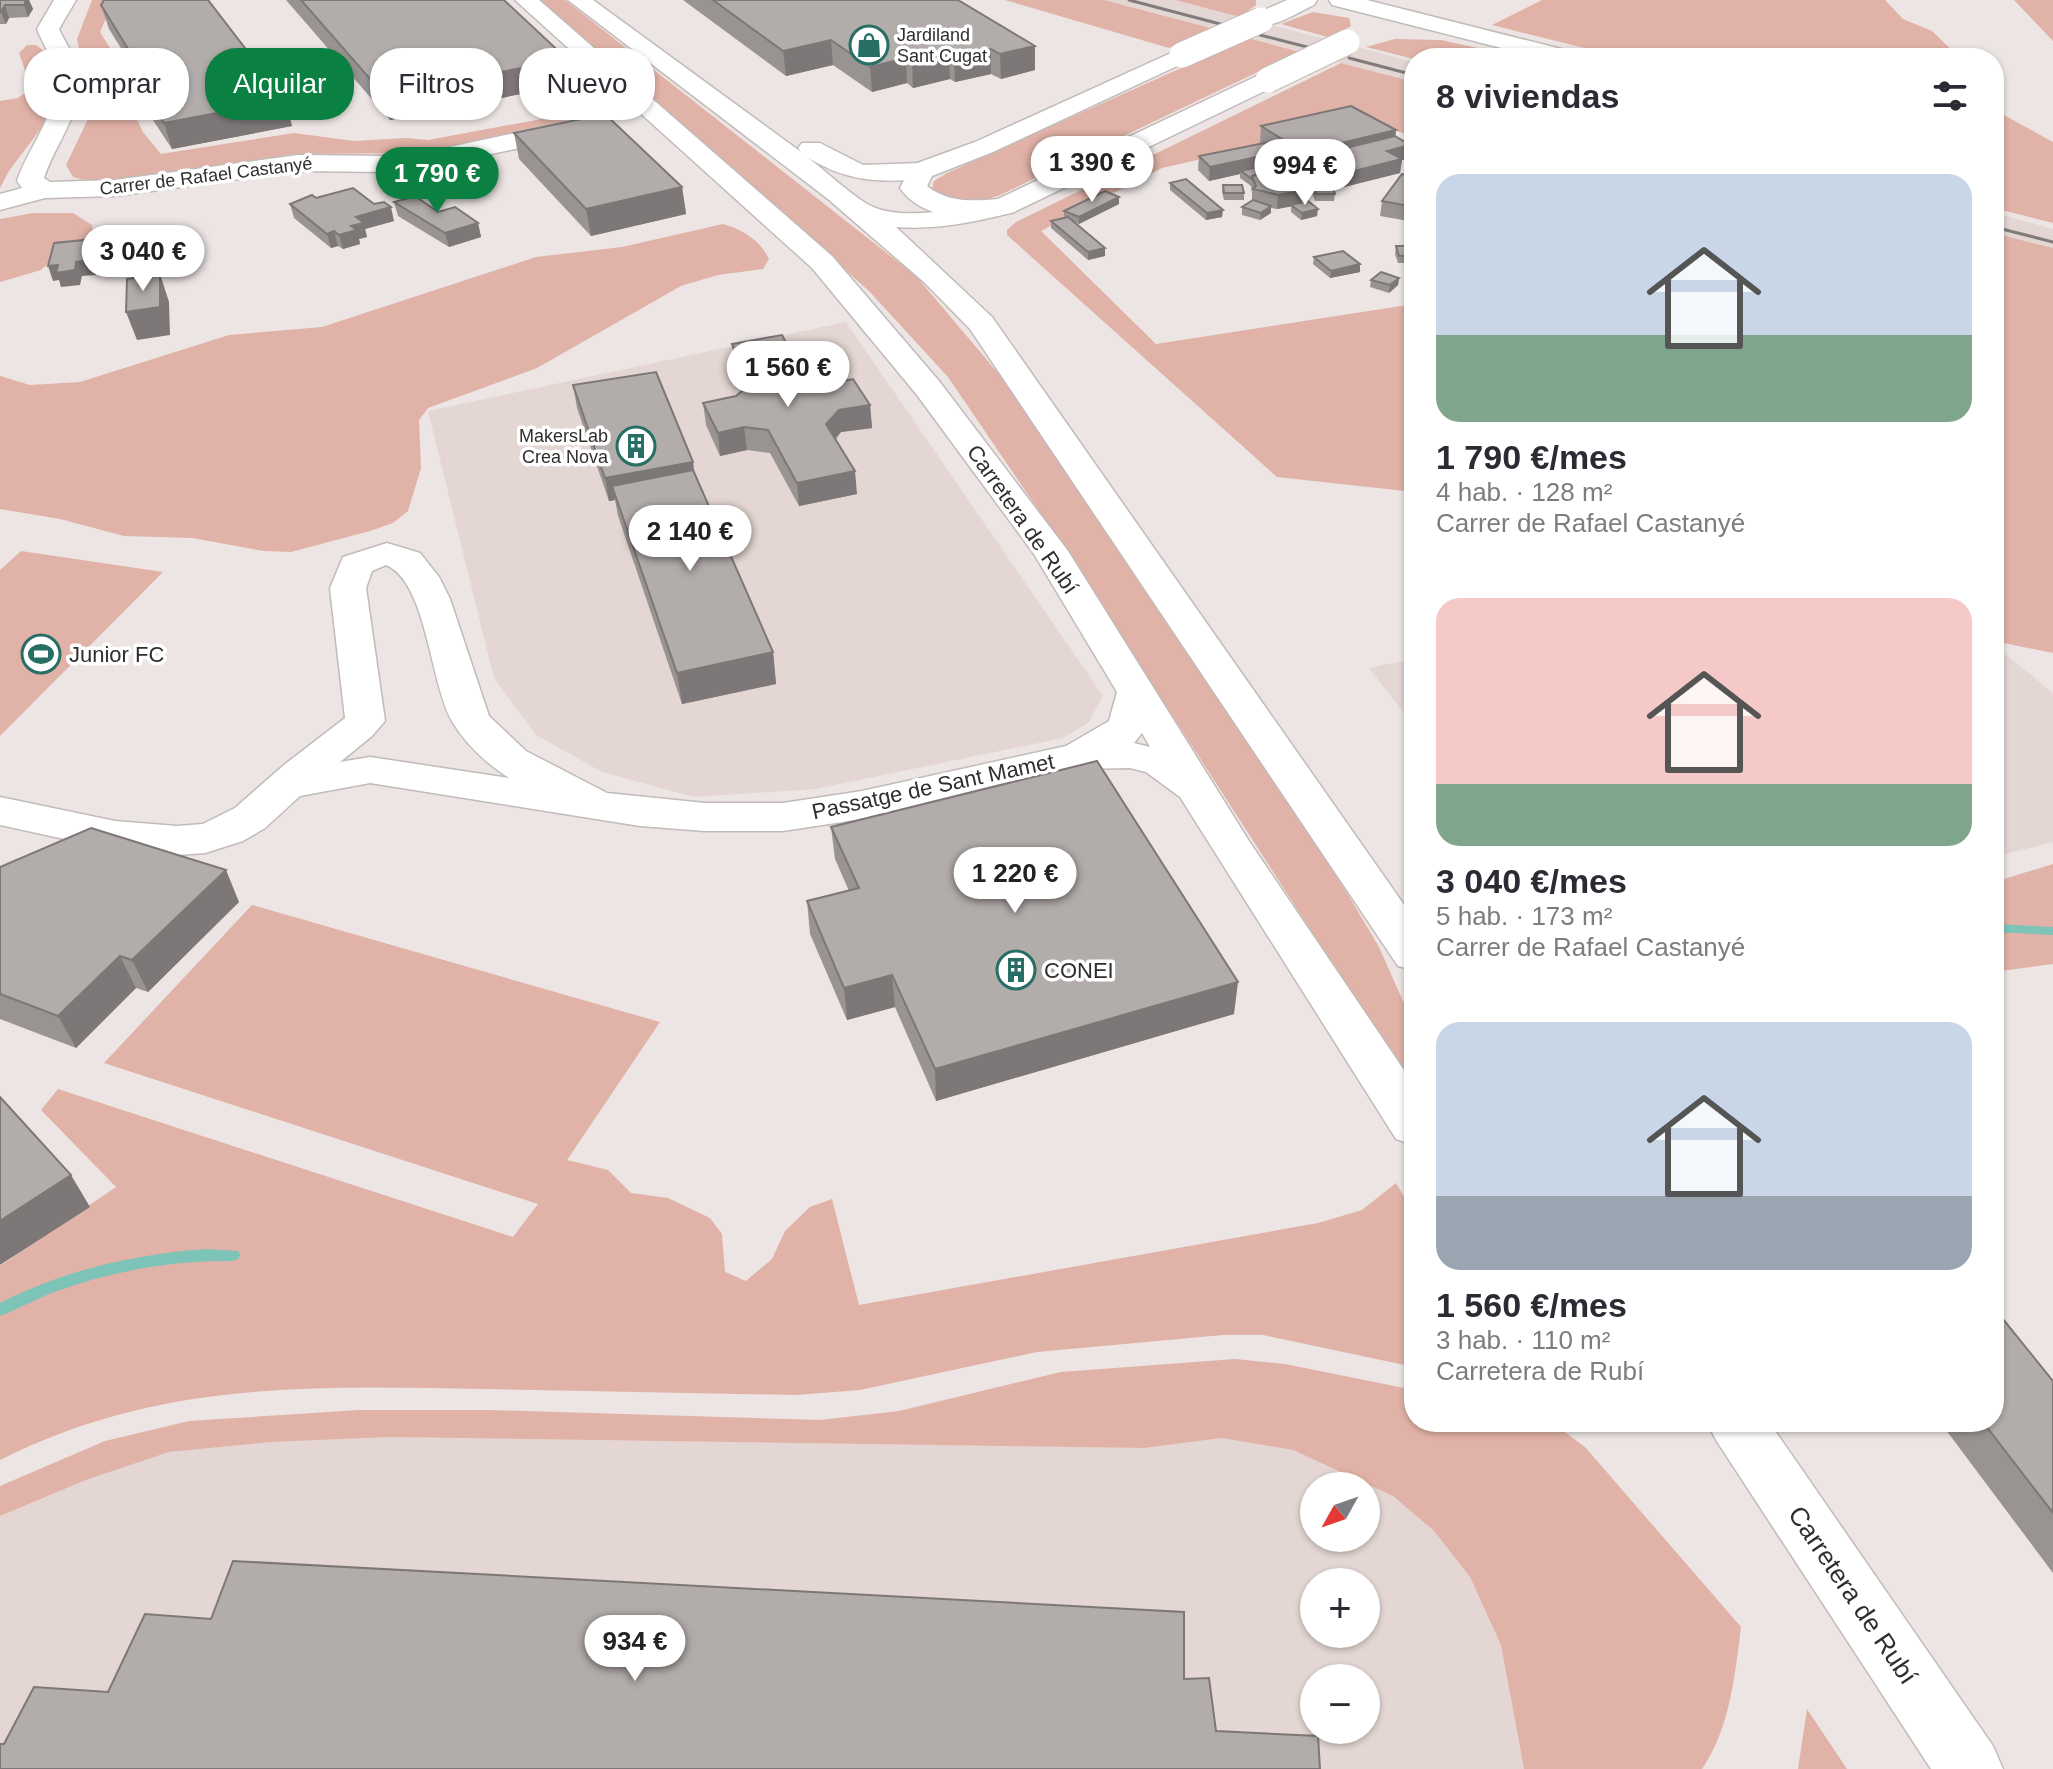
<!DOCTYPE html>
<html lang="es">
<meta charset="utf-8">
<style>
:root{--surface:#fff;--page:#f7f7f7;--text:#2b2b33;--muted:#7c7c81;--accent:#0b8043}
body{margin:0;font-family:Helvetica,sans-serif;background:var(--page);color:var(--text);height:100vh;display:flex;flex-direction:column;font-size:30px;white-space:nowrap}
*{box-sizing:border-box;margin:0}
p{font-size:26px;color:var(--muted)}
.icon{flex:none;width:44px;height:44px;fill:none;stroke:currentColor;stroke-width:2;stroke-linecap:round;stroke-linejoin:round}
.map{position:relative;flex:1;overflow:hidden}
.side{position:absolute;left:1404px;top:48px;width:600px;height:1384px;display:flex;flex-direction:column;background:var(--surface);border-radius:32px;box-shadow:0 2px 6px #0004}
.side>*{flex:none}
.banner{position:absolute;left:24px;top:48px;width:760px;height:72px;display:flex;gap:16px}
.needle{width:52px;rotate:230deg}
.fabs{position:absolute;left:1300px;top:1472px;display:grid;gap:16px}
.fabs a{display:grid;place-items:center;width:80px;height:80px;border-radius:50%;background:var(--surface);box-shadow:0 2px 6px #0004;font-size:40px}
.price{position:absolute;translate:-50% -68px;padding:0 18px;border-radius:28px;background:#fff;color:#222;font-size:26px;line-height:52px;filter:drop-shadow(0 2px 4px #0008)}
.price::after{content:'';position:absolute;left:50%;top:48px;width:24px;height:18px;margin-left:-12px;background:inherit;clip-path:polygon(0 0,100% 0,50% 100%)}
.price.active{background:var(--accent);color:#fff}
ul{padding:0;list-style:none}
li{display:grid;align-content:center;gap:16px;height:424px;padding:0 32px}
li span{display:grid;place-items:center;height:248px;border-radius:24px;color:#555}
li>.icon{margin-inline-start:auto}
span .icon{width:144px;height:144px;fill:#fffc;stroke-width:1}
li b{font-size:34px}
h2{display:flex;justify-content:space-between;align-items:center;height:96px;padding:0 32px;font-size:34px}
.pill{padding:0 28px;border-radius:32px;background:var(--surface);box-shadow:0 2px 6px #0004;font-size:28px;line-height:72px}
.pill.active{background:var(--accent);color:#fff}
.map>svg:first-child{display:block}
.built{fill:#e4d6d2;fill-rule:evenodd}
.green{fill:#e1b2a7}
.lines{fill:none;stroke-linecap:round;stroke-linejoin:round}
.stream{fill:#7dc3b7;fill-rule:evenodd}
.minor-casing{stroke:#c1bbb9;stroke-width:3}
.secondary-casing{stroke:#c1bbb9;stroke-width:3}
.minor{fill:#fff;fill-rule:evenodd}
.secondary{fill:#fff;fill-rule:evenodd}
.rail{stroke:#807c7b;stroke-width:3}
.minor-bridge-casing{stroke:#c1bbb9;stroke-width:27;stroke-linecap:butt}
.minor-bridge{stroke:#fff;stroke-width:25}
.wall{fill:#999492;fill-rule:evenodd}
.shaded-wall{fill:#7d7877}
.building{fill:#b2acaa;stroke:#7d7877;stroke-width:2}
.labels{text-anchor:middle;stroke-width:7;stroke-linejoin:round;paint-order:stroke}
.far-poi-label{font-size:18px;fill:#302e2d;stroke:#fff;text-anchor:start}
.far-street-label{font-size:18px;fill:#302e2d;stroke:#fff}
.street-label{font-size:22px;fill:#302e2d;stroke:#fff}
.poi-label{font-size:22px;fill:#302e2d;stroke:#fff;text-anchor:start}
.near-street-label{font-size:26px;fill:#302e2d;stroke:#fff}
</style>
<div class="map">
<svg width="2053" height="1769" viewBox="0 0 2053 1769">
<rect width="100%" height="100%" fill="#ece5e4"/>
<!-- built -->
<g class="built">
<polygon points="1104,0 1175,0 1414,62 1414,82"/>
<polygon points="1994,213 2053,229 2053,248 1994,233"/>
<polygon points="846,322 1103,696 1088,723 1063,738 815,789 694,797 602,772 536,735 494,678 428,411"/>
<polygon points="1994,645 2053,693 2053,842 1994,857"/>
<polygon points="1414,659 1414,726 1369,668"/>
<path d="M391,1437L1144,1448L1222,1438L1293,1450L1393,1496L1434,1531L1470,1577L1501,1645L1524,1769H0V1516L86,1480L169,1452L271,1442ZM1314,1486H1366V1538H1314ZM1314,1582H1366V1634H1314ZM1314,1678H1366V1730H1314Z"/>
</g>
<!-- green -->
<g class="green">
<polygon points="92,0 114,0 100,32 127,75 118,80 143,132 161,154 294,133 354,141 406,138 428,140 579,112 598,112 532,130 423,153 294,154 118,181 92,182 73,177 66,165 101,92 99,73 79,48 77,39"/>
<polygon points="540,0 565,0 916,276 1003,379 1309,829 1379,947 1414,1026 1414,1079 1395,1061 1069,555 948,377 869,291"/>
<polygon points="1005,0 1104,0 1214,29 1169,48"/>
<polygon points="1175,0 1256,0 1256,5 1240,17"/>
<polygon points="1542,0 1885,0 1903,19 1932,31 1960,58 1625,58 1492,25"/>
<polygon points="2014,0 2053,0 2053,41"/>
<polygon points="1313,12 1349,18 1351,26 1331,38 1281,24"/>
<path d="M1248,38L1300,52L1000,195C978,203 950,206 932,189L934,181L947,173Z"/>
<polygon points="1395,39 1441,40 1523,58 1414,59 1366,47"/>
<polygon points="27,45 36,45 45,52 55,83 54,111 9,171 0,188 0,101 18,98 28,91 26,73 19,53"/>
<polygon points="1341,63 1414,82 1414,137 1368,121 1162,168 1041,231 1156,344 1414,304 1414,492 1277,477 1007,235 1007,230 1016,222"/>
<polygon points="1994,102 2004,115 2053,142 2053,223 1994,208"/>
<polygon points="33,213 73,213 92,225 93,233 88,243 56,257 41,270 0,282 0,219"/>
<path d="M723,224C743,230 760,240 769,259L763,269L718,275L681,286L537,368L428,408L419,420L421,468L408,511L393,523L370,531L291,552L264,551L192,538L124,536L60,519L0,509V376L30,385L80,382L229,335L322,327L536,257L622,247Z"/>
<polygon points="1994,233 2053,248 2053,653 1994,641"/>
<polygon points="21,551 163,572 0,736 0,570"/>
<polygon points="2053,864 2053,964 1994,972 1994,882"/>
<path d="M252,905L660,1022L567,1160L608,1170L631,1193L668,1198L710,1218L722,1234L725,1272L746,1281L772,1259L785,1231L810,1207L832,1199L859,1305L1318,1223L1362,1210L1396,1183L1414,1214V1367L1263,1335H1223L1037,1352L860,1390L796,1395C693,1393 590,1391 486,1389C314,1386 158,1380 0,1460V1266L116,1187L41,1110L58,1089L513,1237L538,1204L104,1063Z"/>
<path d="M1235,1359L1285,1364L1414,1390V1422H1545L1558,1427L1585,1447L1741,1627C1735,1674 1730,1729 1702,1769H1524L1501,1645L1470,1577L1434,1531L1393,1496L1293,1450L1222,1438L1144,1448L391,1437L271,1442L169,1452L86,1480L0,1516V1486L105,1441L189,1421L359,1410H489L820,1420L899,1411L1061,1372Z"/>
<polygon points="1807,1709 1847,1769 1798,1769"/>
</g>
<g class="lines">
<!-- stream -->
<g class="stream">
<polygon points="1994,924 2053,927 2053,935 1994,932"/>
<path d="M207,1249L238,1251L240,1255L238,1259L233,1261C173,1260 113,1271 57,1291C37,1298 19,1309 0,1316V1303C64,1270 135,1254 207,1249Z"/>
</g>
<!-- minor casing -->
<g class="minor-casing">
<g id="minor">
<path d="M54,0H76L59,29C65,43 75,55 78,70C86,109 55,143 44,178L50,182L115,180L298,155L386,156L427,152L575,120L584,123L588,128L584,133L575,136L427,168L386,172L298,171L115,196L45,198L0,210V194L22,188L17,181C29,145 62,110 54,69C51,55 42,42 37,29Z"/>
<path d="M515,0H539L832,256L939,381L1068,551L1249,841L1414,1085V1145L1396,1139L1180,797L1146,772L1130,768L1078,769L862,819L783,831H705L640,826L370,783L300,796L265,828L243,841L205,853L177,855L115,850L0,825V797L115,821L177,826L203,824L235,808L284,765L345,718L330,588L343,557L387,543L420,553L439,577L450,599L489,716L526,751L607,793L705,803H783L862,791L1066,746L1109,721L1117,692L1034,554L917,395L812,268ZM386,565C427,582 430,683 452,721C466,745 486,763 509,778L370,757L340,762L372,736L385,721L366,588L372,571ZM1142,733L1150,747L1134,743Z"/>
<path d="M1287,0H1317L1314,5C1296,13 1272,30 1253,25L1250,20L1253,15Z"/>
<polygon points="1329,0 1367,0 1577,53 1581,58 1541,58 1332,5"/>
<path d="M1182,48L1190,50L1194,55L1190,60L993,152L932,176L927,186C948,203 973,201 998,199L1259,75H1277L1280,80L1277,85L1014,212C978,221 923,222 900,188L912,165L975,142Z"/>
</g>
</g>
<!-- secondary casing -->
<g class="secondary-casing">
<g id="secondary">
<path d="M568,0H593L801,152L798,148L802,143H820L863,165L921,163L930,165L934,171L930,177L921,179C878,183 845,181 807,157C827,172 846,191 867,204C901,224 968,207 1004,198L1014,200L1018,206L1014,212C975,222 937,230 896,227L992,317L1414,919V970L1398,966L970,329L925,283L828,199Z"/>
<polygon points="1707,1422 1769,1422 1993,1746 2003,1769 1931,1769 1716,1440"/>
</g>
</g>
<!-- minor -->
<use href="#minor" class="minor"/>
<!-- secondary -->
<use href="#secondary" class="secondary"/>
<!-- rail -->
<g class="rail">
<polyline points="1129,0 1224,25"/>
<polyline points="1260,35 1311,48"/>
<polyline points="1349,58 1414,75"/>
<polyline points="1994,227 2053,242"/>
</g>
<!-- minor-bridge casing -->
<g class="minor-bridge-casing">
<g id="minor-bridge">
<polyline points="1182,55 1261,20"/>
<polyline points="1268,80 1347,42"/>
</g>
</g>
<!-- minor-bridge -->
<use href="#minor-bridge" class="minor-bridge"/>
</g>
<!-- wall -->
<g class="wall">
<polygon points="0,0 29,0 33,9 28,17 9,18 6,24 0,24"/>
<polygon points="286,0 504,0 571,84 390,120"/>
<polygon points="683,0 874,0 1035,46 1035,70 1001,79 991,74 955,82 950,79 913,88 907,83 872,92 833,65 786,76"/>
<polygon points="101,5 285,100 292,126 172,149 126,79 118,54 124,53 109,29"/>
<path d="M1261,126L1396,130L1395,136L1410,145L1408,159L1402,160L1400,173L1340,188L1312,170L1307,171L1312,179L1305,184V202L1317,216L1301,220L1291,212V206L1277,209L1271,208V213L1260,220L1242,215V207L1252,201V193L1251,186L1240,178V174L1209,181L1198,170L1199,156L1260,144ZM1288,164L1293,167L1285,172L1266,173L1261,169Z"/>
<polygon points="514,133 682,187 686,214 591,236 519,159"/>
<polygon points="1414,177 1414,222 1380,216 1382,201"/>
<polygon points="1170,183 1222,217 1206,220 1170,190"/>
<polygon points="1223,185 1244,193 1244,200 1224,200 1222,192"/>
<polygon points="1313,186 1335,194 1334,201 1315,201 1312,193"/>
<polygon points="1119,197 1119,204 1079,224 1074,222 1105,256 1088,260 1051,228 1051,221 1064,218 1064,211"/>
<polygon points="316,198 394,221 365,229 367,237 359,239 360,244 343,249 338,246 331,248 294,218 290,204"/>
<polygon points="394,202 478,223 481,237 449,247 398,216"/>
<polygon points="1396,246 1414,246 1414,263 1398,263 1395,254"/>
<polygon points="1314,257 1360,264 1360,272 1330,278 1313,264"/>
<polygon points="1399,278 1398,285 1389,293 1370,287 1371,280"/>
<polygon points="732,344 870,405 872,428 841,432 836,439 857,494 799,506 770,453 747,450 720,456 706,425 703,403 736,396 744,390 734,367"/>
<polygon points="573,385 695,473 773,652 776,684 682,704 618,516 615,500 609,501 577,408"/>
<polygon points="831,827 1234,1014 936,1101 895,1007 847,1020 810,934 807,901 849,891 835,859"/>
<polygon points="0,867 239,902 148,992 136,988 76,1048 0,1019"/>
<polygon points="2053,1381 2053,1573 1940,1422 1994,1422"/>
</g>
<!-- shaded-wall -->
<g class="shaded-wall">
<polygon points="26,0 29,0 33,9 28,17 24,5"/>
<polygon points="5,5 9,18 6,24 1,12"/>
<polygon points="831,40 833,65 786,76 783,51"/>
<polygon points="1035,46 1035,70 1001,79 1000,54"/>
<polygon points="991,49 991,74 955,82 954,58"/>
<polygon points="949,54 950,79 913,88 912,63"/>
<polygon points="906,58 907,83 872,92 870,67"/>
<polygon points="567,59 571,84 390,120 384,95"/>
<polygon points="285,100 292,126 172,149 164,123"/>
<polygon points="1396,130 1394,149 1410,145 1408,159 1402,160 1400,173 1340,188 1342,174 1313,156 1312,170 1301,172 1303,152"/>
<polygon points="1289,150 1288,164 1244,173 1241,171 1240,174 1209,181 1210,167"/>
<polygon points="1312,173 1312,179 1301,187 1302,180"/>
<polygon points="682,187 686,214 591,236 586,209"/>
<polygon points="1307,190 1305,204 1277,209 1278,195"/>
<polygon points="1119,197 1119,204 1079,224 1079,217"/>
<polygon points="1271,206 1271,213 1260,220 1261,213"/>
<polygon points="391,207 394,221 365,229 367,237 359,239 360,244 343,249 339,235 351,226 356,217"/>
<polygon points="1318,209 1317,216 1301,220 1302,213"/>
<polygon points="1223,210 1222,217 1206,220 1207,213"/>
<polygon points="478,223 481,237 449,247 445,233"/>
<polygon points="334,231 338,246 331,248 327,234"/>
<polygon points="95,239 100,253 96,275 82,276 80,285 61,287 59,280 53,281 48,266 76,262"/>
<polygon points="1105,248 1105,256 1088,260 1088,252"/>
<polygon points="1360,264 1360,272 1330,278 1331,271"/>
<polygon points="160,274 169,302 170,335 137,340 126,312"/>
<polygon points="1399,278 1398,285 1389,293 1390,285"/>
<polygon points="870,405 872,428 841,432 828,446 826,424 839,410"/>
<polygon points="744,427 747,450 720,456 718,433"/>
<polygon points="693,462 696,485 612,486 615,500 609,501 605,478"/>
<polygon points="855,471 857,494 799,506 797,483"/>
<polygon points="773,652 776,684 682,704 677,673"/>
<polygon points="226,870 239,902 148,992 132,960"/>
<polygon points="120,956 136,988 76,1048 58,1016"/>
<polygon points="892,975 895,1007 847,1020 844,988"/>
<polygon points="1238,982 1234,1014 936,1101 935,1069"/>
<polygon points="71,1175 90,1207 0,1265 0,1221"/>
</g>
<!-- building -->
<g class="building">
<polygon points="0,0 26,0 24,5 5,5 1,12 0,12"/>
<polygon points="104,0 208,0 285,100 164,123 118,54 130,52 101,5"/>
<polygon points="301,0 504,0 567,59 384,95"/>
<polygon points="713,0 958,0 1035,46 1000,54 991,49 954,58 949,54 912,63 906,58 870,67 831,40 783,51"/>
<polygon points="1351,106 1396,130 1303,152 1261,126"/>
<polygon points="605,114 682,187 586,209 514,133"/>
<polygon points="1395,136 1410,145 1387,151 1402,159 1342,174 1313,156"/>
<polygon points="1274,141 1289,150 1210,167 1199,156"/>
<polygon points="1259,167 1266,173 1252,176 1252,179 1241,171"/>
<polygon points="1293,167 1312,173 1304,178 1285,172"/>
<polygon points="1277,170 1304,177 1307,190 1278,195 1253,189 1256,186 1252,176"/>
<polygon points="1402,174 1414,177 1414,207 1382,201"/>
<polygon points="1186,179 1223,210 1207,213 1170,183"/>
<polygon points="1223,185 1242,185 1244,193 1224,193"/>
<polygon points="1313,186 1332,186 1335,194 1316,194"/>
<polygon points="353,188 374,204 384,202 391,207 356,217 364,223 351,226 357,230 339,235 334,231 327,234 290,204 312,195 316,198"/>
<polygon points="1105,191 1119,197 1079,217 1064,211"/>
<polygon points="415,196 438,212 455,207 478,223 445,233 394,202"/>
<polygon points="1253,200 1271,206 1261,213 1242,207"/>
<polygon points="1308,201 1318,209 1302,213 1291,205"/>
<polygon points="1068,217 1105,248 1088,252 1051,221"/>
<polygon points="95,239 90,260 76,262 75,270 56,273 58,265 48,266 54,243"/>
<polygon points="1396,246 1414,246 1414,255 1399,256"/>
<polygon points="1343,251 1360,264 1331,271 1314,257"/>
<polygon points="1381,272 1399,278 1390,285 1371,280"/>
<polygon points="160,274 160,307 126,312 127,279"/>
<polygon points="782,335 804,377 825,385 853,379 870,405 839,410 826,424 855,471 797,483 768,430 744,427 718,433 703,403 736,396 749,385 732,344"/>
<polygon points="656,372 693,462 605,478 573,385"/>
<polygon points="693,470 773,652 677,673 612,486"/>
<polygon points="1097,761 1238,982 935,1069 892,975 844,988 807,901 859,888 831,827"/>
<polygon points="91,828 226,870 132,960 120,956 58,1016 0,994 0,867"/>
<polygon points="0,1097 71,1175 0,1221"/>
<polygon points="1994,1308 2053,1381 2053,1513 1983,1422 1994,1422"/>
<polygon points="233,1561 1184,1612 1184,1679 1209,1678 1216,1731 1318,1736 1320,1769 0,1769 0,1744 4,1744 34,1687 108,1692 145,1614 211,1619"/>
</g>
<!-- icons -->
<defs>
<g id="shop-ring" transform="scale(2)"><circle r="9.5" fill="#fff" stroke="#276e65" stroke-width="1.5"/><path d="M-5-2.5h2.3a2.7 3.5 0 0 1 5.4 0H5L5.5 6h-11ZM-1.5-2.5h3a1.5 2.3 0 0 0-3 0Z" fill="#276e65"/></g>
<g id="building-ring" transform="scale(2)"><circle r="9.5" fill="#fff" stroke="#276e65" stroke-width="1.5"/><path d="M-4-6H4V6H1V3H-1V6H-4ZM-2.5-4.3h1.7v1.8h-1.7ZM.8-4.3h1.7v1.8H.8ZM-2.5-1h1.7V.8h-1.7ZM.8-1h1.7V.8H.8Z" fill="#276e65"/></g>
<g id="stadium-ring" transform="scale(2)"><circle r="9.5" fill="#fff" stroke="#276e65" stroke-width="1.5"/><path d="M0-5a6.5 5 0 1 0 0 10a6.5 5 0 1 0 0-10ZM-3.5-1.8h7v3.6h-7Z" fill="#276e65"/></g>
</defs>
<g fill-rule="evenodd">
<use href="#shop-ring" x="869" y="45"/>
<use href="#building-ring" x="636" y="446"/>
<use href="#stadium-ring" x="41" y="654"/>
<use href="#building-ring" x="1016" y="970"/>
</g>
<g class="labels">
<!-- far-poi labels -->
<g class="far-poi-label">
<text x="897" y="41">Jardiland<tspan x="897" dy="21">Sant Cugat</tspan></text>
<text x="608" y="442" text-anchor="end">MakersLab<tspan x="608" dy="21">Crea Nova</tspan></text>
</g>
<!-- far-street labels -->
<g class="far-street-label">
<text transform="translate(206 176) rotate(-7)" y="6">Carrer de Rafael Castanyé</text>
</g>
<!-- street labels -->
<g class="street-label">
<text transform="translate(1023 519) rotate(55)" y="8">Carretera de Rubí</text>
<text transform="translate(933 786) rotate(-12)" y="8">Passatge de Sant Mamet</text>
</g>
<!-- poi labels -->
<g class="poi-label">
<text x="69" y="662">Junior FC</text>
<text x="1044" y="978">CONEI</text>
</g>
<!-- near-street labels -->
<g class="near-street-label">
<text transform="translate(1853 1595) rotate(56)" y="9">Carretera de Rubí</text>
</g>
</g>
</svg>
<div class="fabs">
<a><svg class="needle" viewBox="-14 -14 28 28"><path d="M0-13l5 13h-10z" fill="#e53935"/><path d="M0 13l5-13h-10z" fill="#7c7c81"/></svg></a>
<a>+</a>
<a>−</a>
</div>
<b class="price" style="left:1092px;top:204px">1 390 €</b>
<b class="price" style="left:1305px;top:207px">994 €</b>
<b class="price active" style="left:437px;top:215px">1 790 €</b>
<b class="price" style="left:143px;top:293px">3 040 €</b>
<b class="price" style="left:788px;top:409px">1 560 €</b>
<b class="price" style="left:690px;top:573px">2 140 €</b>
<b class="price" style="left:1015px;top:915px">1 220 €</b>
<b class="price" style="left:635px;top:1683px">934 €</b>
<div class="banner">
<a class="pill">Comprar</a>
<a class="pill active">Alquilar</a>
<a class="pill">Filtros</a>
<a class="pill">Nuevo</a>
</div>
<section class="side">
<h2>8 viviendas<svg class="icon" aria-label="filters" viewBox="0 0 24 24"><path d="M4 7h16M4 17h16"/><circle cx="9" cy="7" r="2"/><circle cx="15" cy="17" r="2"/></svg></h2>
<ul>
<li><span style="background:linear-gradient(#c9d6e8 65%,#7fa58c 0)"><svg class="icon" aria-label="home" viewBox="0 0 24 24"><path d="M3 11l9-7 9 7M6 9v11h12V9"/></svg></span><div><b>1 790 €/mes</b><p>4 hab. · 128 m²</p><p>Carrer de Rafael Castanyé</p></div></li>
<li><span style="background:linear-gradient(#f6c9c9 75%,#7fa58c 0)"><svg class="icon" aria-label="home" viewBox="0 0 24 24"><path d="M3 11l9-7 9 7M6 9v11h12V9"/></svg></span><div><b>3 040 €/mes</b><p>5 hab. · 173 m²</p><p>Carrer de Rafael Castanyé</p></div></li>
<li><span style="background:linear-gradient(#c9d6e8 70%,#9aa5b1 0)"><svg class="icon" aria-label="home" viewBox="0 0 24 24"><path d="M3 11l9-7 9 7M6 9v11h12V9"/></svg></span><div><b>1 560 €/mes</b><p>3 hab. · 110 m²</p><p>Carretera de Rubí</p></div></li>
</ul>
</section>
</div>
